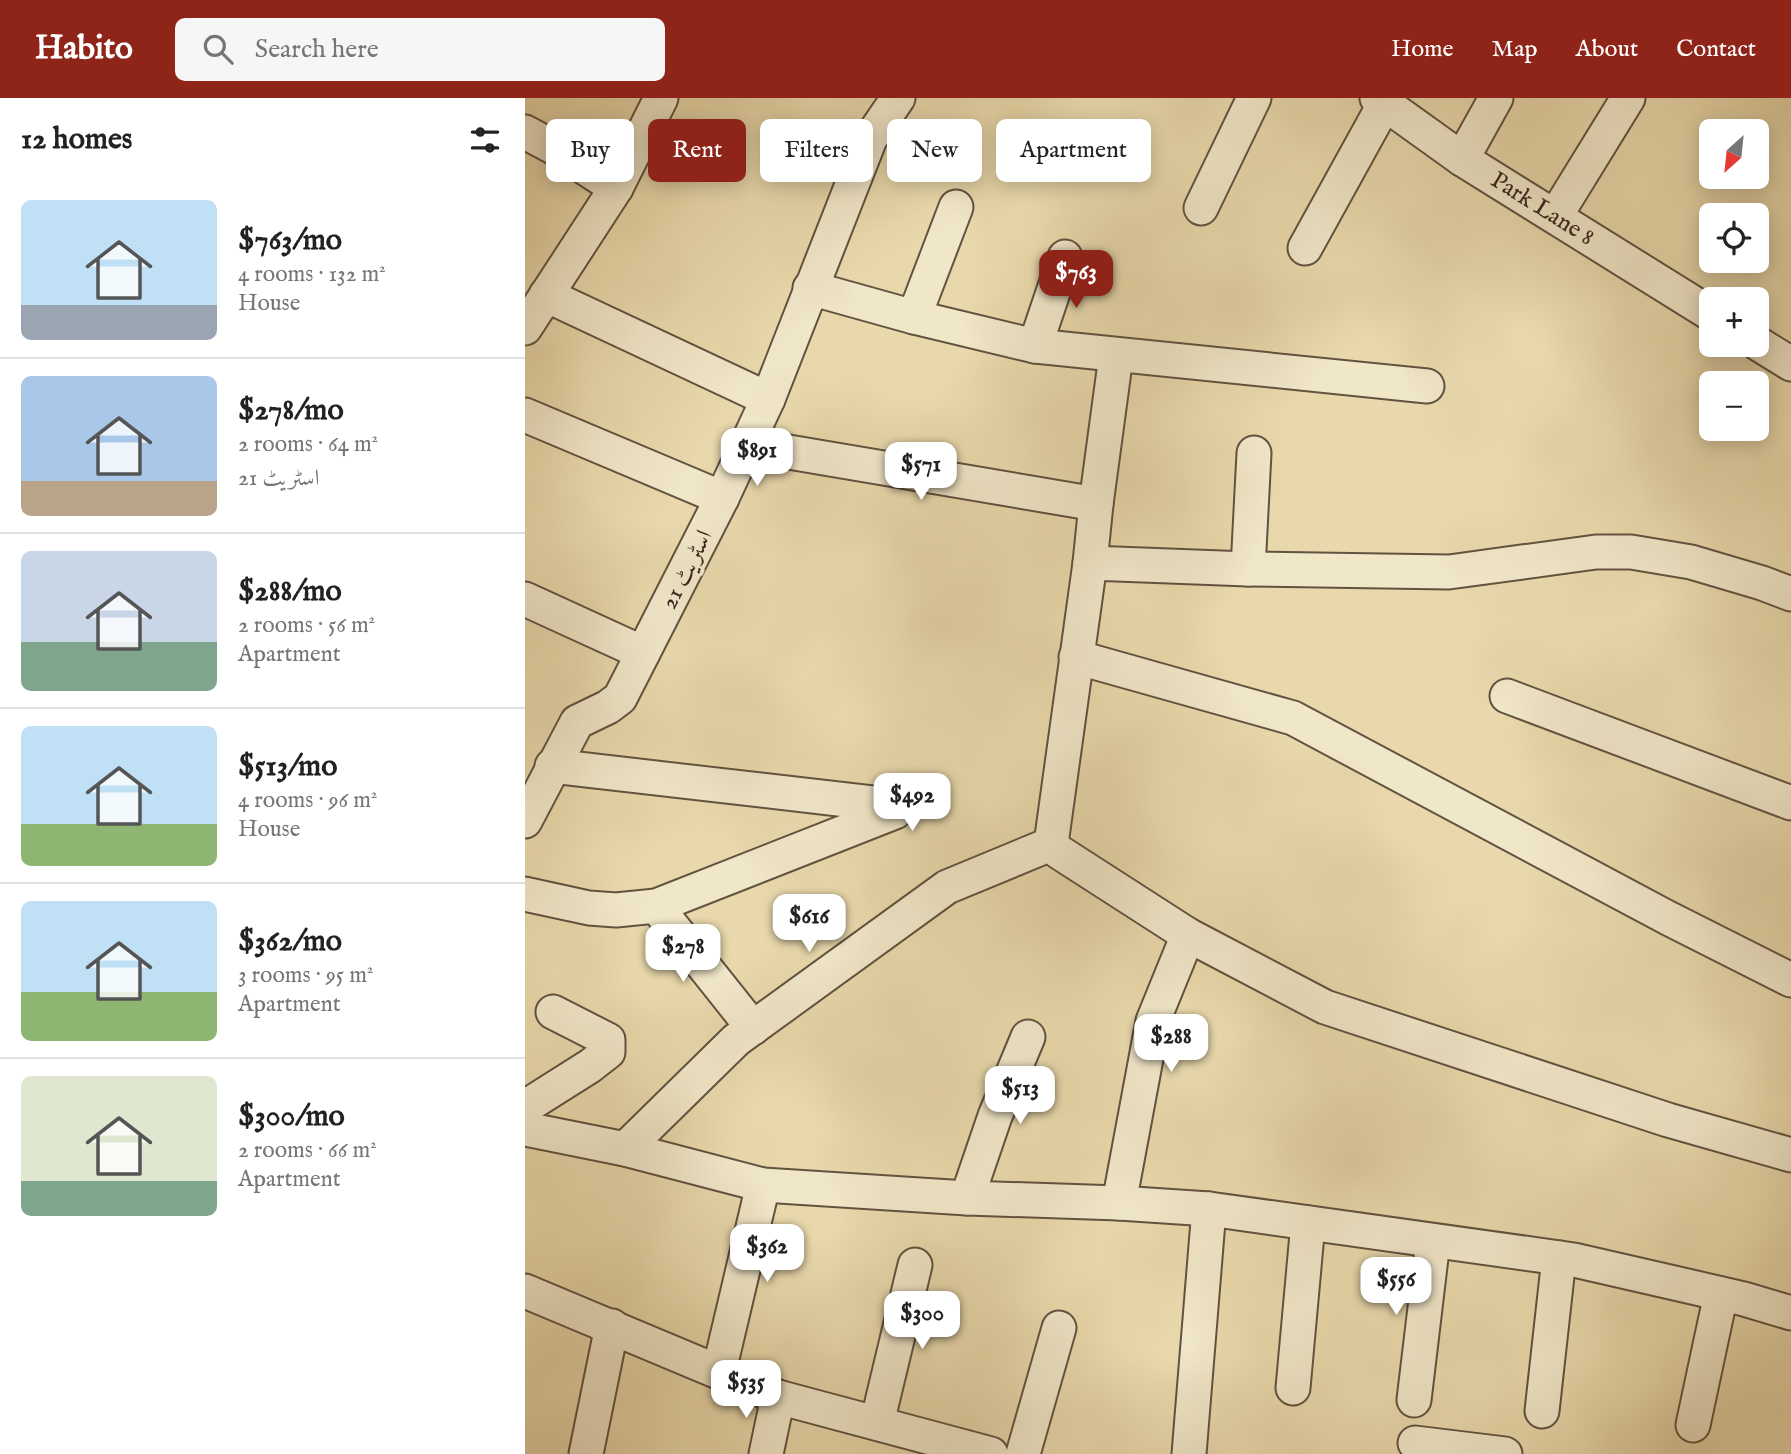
<!DOCTYPE html>
<meta charset="utf-8">
<style>
:root{--surface:#fff;--page:#f6f6f6;--text:#222;--muted:#767676;--line:#e0e0e0;--accent:#8f2418}
body{margin:0;font-family:"IM FELL English",Amiri,serif;background:var(--page);color:var(--text);height:100vh;display:flex;flex-direction:column;font-size:26px;white-space:nowrap}
*{box-sizing:border-box;margin:0}
p{font-size:23px;color:var(--muted)}
.icon{flex:none;width:38px;height:38px;fill:none;stroke:currentColor;stroke-width:2;stroke-linecap:round;stroke-linejoin:round}
.map{position:relative;flex:1;overflow:hidden}
.panel{display:flex;flex-direction:column;background:var(--surface);width:525px}
.panel>*{flex:none}
.banner{position:absolute;left:21px;top:21px;width:665px;height:63px;display:flex;gap:14px}
.needle{width:46px;rotate:207deg}
.controls{position:absolute;left:1174px;top:21px;display:grid;gap:14px}
.controls a{display:grid;place-items:center;width:70px;height:70px;border-radius:10px;background:var(--surface);box-shadow:0 4px 18px #0003;font-size:35px}
.price{position:absolute;translate:-50% -60px;padding:0 16px;border-radius:14px;background:#fff;color:#222;font-size:23px;line-height:46px;filter:drop-shadow(0 2px 4px #0008)}
.price::after{content:'';position:absolute;left:50%;top:42px;width:21px;height:16px;margin-left:-10px;background:inherit;clip-path:polygon(0 0,100% 0,50% 100%)}
.price.current{background:var(--accent);color:#fff}
ul{padding:0;list-style:none}
li{display:flex;align-items:center;gap:21px;height:175px;padding:0 21px}
li+li{border-top:2px solid var(--line)}
li span{display:grid;place-items:center;flex:none;width:196px;height:140px;border-radius:10px;color:#555}
li>.icon{margin-inline-start:auto}
span .icon{width:84px;height:84px;fill:#fffc;stroke-width:1}
li b{font-size:30px}
h2{display:flex;justify-content:space-between;align-items:center;height:84px;padding:0 21px;font-size:30px}
.chip{padding:0 24px;border-radius:10px;background:var(--surface);box-shadow:0 4px 18px #0003;font-size:24px;line-height:63px}
.chip.current{background:var(--accent);color:#fff}
header{display:flex;align-items:center;gap:42px;box-sizing:border-box;height:98px;padding:0 35px;background:var(--accent);color:#fff}
header strong{font-size:33px}
nav{display:flex;gap:38px;margin-inline-start:auto;font-size:24px}
.search{width:490px;height:63px;background:var(--page);display:flex;align-items:center;gap:18px;box-sizing:border-box;padding:0 24px;border-radius:10px;color:var(--muted);font-size:26px}
main{display:flex;flex:1;min-height:0}
.map>svg:first-child{display:block}
.lines{fill:none;stroke-linecap:round;stroke-linejoin:round}
.minor-casing{stroke:#625240;stroke-width:37}
.minor{stroke:#f0e6c8;stroke-width:33}
.labels{text-anchor:middle;stroke-width:7;stroke-linejoin:round;paint-order:stroke}
.street-label{font-size:24px;fill:#36251d;stroke:#f0e6c8}
</style>
<header>
<strong>Habito</strong>
<div class="search"><svg class="icon" aria-label="search" viewBox="0 0 24 24"><circle cx="10" cy="10" r="6"/><path d="M15 15l6 6"/></svg>Search here</div>
<nav><a>Home</a><a>Map</a><a>About</a><a>Contact</a></nav>
</header>
<main>
<section class="panel">
<h2>12 homes<svg class="icon" aria-label="filters" viewBox="0 0 24 24"><path d="M4 7h16M4 17h16"/><circle cx="9" cy="7" r="2"/><circle cx="15" cy="17" r="2"/></svg></h2>
<ul>
<li><span style="background:linear-gradient(#bfe0f5 75%,#9aa5b1 0)"><svg class="icon" aria-label="home" viewBox="0 0 24 24"><path d="M3 11l9-7 9 7M6 9v11h12V9"/></svg></span><div><b>$763/mo</b><p>4 rooms · 132 m²</p><p>House</p></div></li>
<li><span style="background:linear-gradient(#a9c7e8 75%,#b9a48a 0)"><svg class="icon" aria-label="home" viewBox="0 0 24 24"><path d="M3 11l9-7 9 7M6 9v11h12V9"/></svg></span><div><b>$278/mo</b><p>2 rooms · 64 m²</p><p>اسٹریٹ 21</p></div></li>
<li><span style="background:linear-gradient(#c9d6e8 65%,#7fa58c 0)"><svg class="icon" aria-label="home" viewBox="0 0 24 24"><path d="M3 11l9-7 9 7M6 9v11h12V9"/></svg></span><div><b>$288/mo</b><p>2 rooms · 56 m²</p><p>Apartment</p></div></li>
<li><span style="background:linear-gradient(#bfe0f5 70%,#8fb573 0)"><svg class="icon" aria-label="home" viewBox="0 0 24 24"><path d="M3 11l9-7 9 7M6 9v11h12V9"/></svg></span><div><b>$513/mo</b><p>4 rooms · 96 m²</p><p>House</p></div></li>
<li><span style="background:linear-gradient(#bfe0f5 65%,#8fb573 0)"><svg class="icon" aria-label="home" viewBox="0 0 24 24"><path d="M3 11l9-7 9 7M6 9v11h12V9"/></svg></span><div><b>$362/mo</b><p>3 rooms · 95 m²</p><p>Apartment</p></div></li>
<li><span style="background:linear-gradient(#dfe7d0 75%,#7fa58c 0)"><svg class="icon" aria-label="home" viewBox="0 0 24 24"><path d="M3 11l9-7 9 7M6 9v11h12V9"/></svg></span><div><b>$300/mo</b><p>2 rooms · 66 m²</p><p>Apartment</p></div></li>
</ul>
</section>
<div class="map">
<svg width="1266" height="1356" viewBox="0 0 1266 1356">
<rect width="100%" height="100%" fill="#e8d8ab"/>
<filter id="stains"><feTurbulence type="fractalNoise" baseFrequency=".00286" numOctaves="4"/><feColorMatrix values="0 0 0 0 .2 0 0 0 0 .09 0 0 0 0 .02 0 0 0 .5 -.17"/></filter>
<radialGradient id="worn" r=".72"><stop offset=".6" stop-color="#630" stop-opacity="0"/><stop offset="1" stop-color="#630" stop-opacity=".3"/></radialGradient>
<g class="lines">
<!-- minor casing -->
<g class="minor-casing">
<g id="minor">
<polyline points="852,0 937,61 1186,216"/>
<polyline points="0,34 28,49 91,90"/>
<polyline points="937,61 971,0"/>
<polyline points="676,110 729,0"/>
<polyline points="1031,117 1103,0"/>
<polyline points="780,150 860,5"/>
<polyline points="285,190 389,219 510,248 902,288"/>
<polyline points="21,197 243,301"/>
<polyline points="389,219 431,109"/>
<polyline points="0,230 91,90 136,0"/>
<polyline points="1232,245 1266,266"/>
<polyline points="510,248 540,159"/>
<polyline points="0,317 197,400"/>
<polyline points="222,347 571,406 565,465"/>
<polyline points="571,406 591,258"/>
<polyline points="723,471 729,355"/>
<polyline points="0,501 118,555"/>
<polyline points="551,559 768,620 1143,820 1266,882"/>
<polyline points="982,598 1266,705"/>
<polyline points="0,723 52,624 83,609 95,600 118,555 197,400 243,301 345,41 373,0"/>
<polyline points="526,746 565,465 723,471 924,474 1071,454 1106,454 1166,464 1237,485 1266,496"/>
<polyline points="526,746 534,754 663,837 800,909 1143,1022 1266,1057"/>
<polyline points="0,796 64,810 91,812 131,808 370,714 369,708 365,707 27,668"/>
<polyline points="131,808 228,930"/>
<polyline points="0,1009 65,968 83,954 83,942 28,914"/>
<polyline points="0,1031 100,1051 238,1087 442,1100 594,1105 684,1111 1049,1162 1219,1201 1266,1215"/>
<polyline points="100,1051 211,942 422,789 526,746"/>
<polyline points="442,1100 470,1018 503,939"/>
<polyline points="594,1105 628,923 663,837"/>
<polyline points="0,1193 253,1299 466,1356"/>
<polyline points="194,1273 238,1087"/>
<polyline points="768,1290 783,1125"/>
<polyline points="889,1302 908,1143"/>
<polyline points="1017,1313 1034,1160"/>
<polyline points="352,1325 390,1167"/>
<polyline points="1168,1327 1196,1196"/>
<polyline points="890,1345 980,1356"/>
<polyline points="61,1356 87,1228"/>
<polyline points="241,1356 253,1299"/>
<polyline points="498,1356 534,1230"/>
<polyline points="664,1356 684,1111"/>
</g>
</g>
<!-- minor -->
<use href="#minor" class="minor"/>
</g>
<g class="labels">
<!-- street labels -->
<g class="street-label">
<text transform="translate(1018 110) rotate(32)" y="8">Park Lane 8</text>
<text transform="translate(161 471) rotate(-63)" y="8">اسٹریٹ 21</text>
</g>
</g>
<rect width="100%" height="100%" filter="url(#stains)"/>
<rect width="100%" height="100%" fill="url(#worn)"/>
</svg>
<div class="controls">
<a><svg class="needle" viewBox="-14 -14 28 28"><path d="M0-13l5 13h-10z" fill="#e53935"/><path d="M0 13l5-13h-10z" fill="#767676"/></svg></a>
<a><svg class="icon" aria-label="locate" viewBox="0 0 24 24"><circle cx="12" cy="12" r="6"/><path d="M12 2v4M12 18v4M2 12h4M18 12h4"/></svg></a>
<a>+</a>
<a>−</a>
</div>
<b class="price current" style="left:551px;top:212px">$763</b>
<b class="price" style="left:232px;top:390px">$891</b>
<b class="price" style="left:396px;top:404px">$571</b>
<b class="price" style="left:387px;top:735px">$492</b>
<b class="price" style="left:284px;top:856px">$616</b>
<b class="price" style="left:158px;top:886px">$278</b>
<b class="price" style="left:646px;top:976px">$288</b>
<b class="price" style="left:495px;top:1028px">$513</b>
<b class="price" style="left:242px;top:1186px">$362</b>
<b class="price" style="left:871px;top:1219px">$556</b>
<b class="price" style="left:397px;top:1253px">$300</b>
<b class="price" style="left:221px;top:1322px">$535</b>
<div class="banner">
<a class="chip">Buy</a>
<a class="chip current">Rent</a>
<a class="chip">Filters</a>
<a class="chip">New</a>
<a class="chip">Apartment</a>
</div>
</div>
</main>
